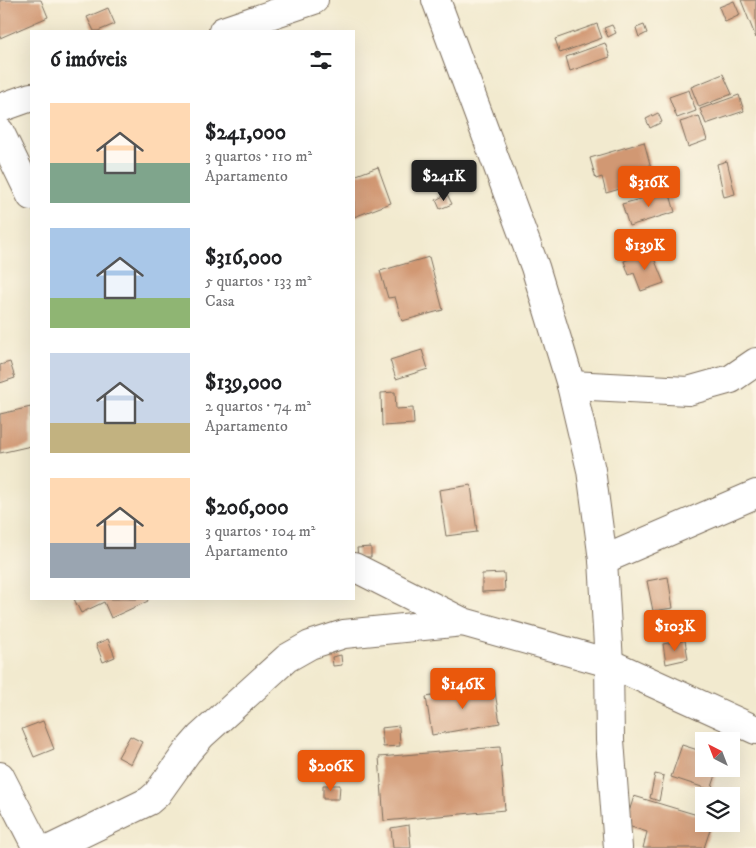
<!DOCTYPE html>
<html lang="pt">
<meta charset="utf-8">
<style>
:root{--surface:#fff;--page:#f6f6f6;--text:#202124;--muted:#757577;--accent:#ea580c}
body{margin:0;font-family:"IM FELL DW Pica",serif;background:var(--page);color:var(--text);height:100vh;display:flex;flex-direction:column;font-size:19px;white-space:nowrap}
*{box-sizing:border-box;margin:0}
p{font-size:16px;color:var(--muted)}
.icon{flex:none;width:28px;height:28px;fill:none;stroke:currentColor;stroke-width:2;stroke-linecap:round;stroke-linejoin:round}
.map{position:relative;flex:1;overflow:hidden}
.details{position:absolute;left:30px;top:30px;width:325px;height:570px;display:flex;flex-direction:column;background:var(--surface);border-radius:0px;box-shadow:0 5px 20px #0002}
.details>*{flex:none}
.needle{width:32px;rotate:318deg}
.fabs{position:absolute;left:695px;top:732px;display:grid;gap:10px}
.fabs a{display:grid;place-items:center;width:45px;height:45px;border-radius:0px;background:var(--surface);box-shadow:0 5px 20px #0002;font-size:25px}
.price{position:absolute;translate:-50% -42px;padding:0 11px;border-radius:5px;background:var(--accent);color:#fff;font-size:16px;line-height:32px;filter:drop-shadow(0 1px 2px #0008)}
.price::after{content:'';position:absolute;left:50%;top:30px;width:15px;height:11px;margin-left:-8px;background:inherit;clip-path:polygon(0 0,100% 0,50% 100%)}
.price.current{background:#222;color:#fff}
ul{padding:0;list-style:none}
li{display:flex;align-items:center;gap:15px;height:125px;padding:0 20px}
li span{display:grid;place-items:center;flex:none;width:140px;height:100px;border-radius:0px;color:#555}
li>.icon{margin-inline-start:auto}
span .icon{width:60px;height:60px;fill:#fffc;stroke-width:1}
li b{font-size:21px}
h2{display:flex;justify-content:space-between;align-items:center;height:60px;padding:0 20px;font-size:21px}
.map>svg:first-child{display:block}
.building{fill:#d19873}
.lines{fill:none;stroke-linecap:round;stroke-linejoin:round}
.street-casing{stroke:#7b6d5c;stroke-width:30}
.secondary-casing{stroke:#7b6d5c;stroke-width:30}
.street{stroke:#fff;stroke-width:28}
.secondary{stroke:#fff;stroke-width:28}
</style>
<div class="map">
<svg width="756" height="848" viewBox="0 0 756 848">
<rect width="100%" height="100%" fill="#fcf5e5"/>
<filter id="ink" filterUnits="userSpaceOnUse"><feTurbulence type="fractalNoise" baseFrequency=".02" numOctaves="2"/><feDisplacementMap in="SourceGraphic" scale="10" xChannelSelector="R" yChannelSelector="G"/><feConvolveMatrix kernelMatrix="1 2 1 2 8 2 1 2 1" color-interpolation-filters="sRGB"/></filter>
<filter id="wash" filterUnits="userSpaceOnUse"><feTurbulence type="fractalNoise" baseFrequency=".0096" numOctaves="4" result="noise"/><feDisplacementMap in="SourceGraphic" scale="20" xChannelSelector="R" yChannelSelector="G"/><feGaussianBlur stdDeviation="1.12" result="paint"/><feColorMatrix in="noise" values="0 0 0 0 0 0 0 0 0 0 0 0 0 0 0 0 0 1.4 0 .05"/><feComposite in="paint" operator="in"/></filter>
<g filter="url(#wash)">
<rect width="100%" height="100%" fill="#f2eacf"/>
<g id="blocks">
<!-- building -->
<g class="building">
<polygon points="0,0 41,0 48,17 0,38"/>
<polygon points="741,0 756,0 756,38"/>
<polygon points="734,1 740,15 725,22 719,7"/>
<polygon points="108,8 115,24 98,31 94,31 87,17"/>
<polygon points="597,24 602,38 560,53 555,39"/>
<polygon points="612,25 616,33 608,37 604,28"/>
<polygon points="644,25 647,33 639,37 636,28"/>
<polygon points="605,43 610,57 570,71 566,57"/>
<polygon points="723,74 732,94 699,107 691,87"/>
<polygon points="689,90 696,111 677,118 669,97"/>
<polygon points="739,95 744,111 706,124 700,109"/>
<polygon points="658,113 662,122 650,128 646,119"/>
<polygon points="699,116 707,140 688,147 680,122"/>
<polygon points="644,142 654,179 606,193 602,177 596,179 590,158"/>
<polygon points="727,161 735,194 724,197 717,164"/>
<polygon points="378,167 391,203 354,217 354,176"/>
<polygon points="669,191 675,212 629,226 622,204"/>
<polygon points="447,194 452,204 440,209 436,200"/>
<polygon points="651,251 664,283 641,291 634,273 629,275 624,261"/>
<polygon points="429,257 443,310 402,321 395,297 388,298 380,271"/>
<polygon points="422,350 428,369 396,379 390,360"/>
<polygon points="10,362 15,378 0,383 0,365"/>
<polygon points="395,392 396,409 413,408 414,424 382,426 381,393"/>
<polygon points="31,407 31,446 0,453 0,414"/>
<polygon points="471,485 477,532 446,536 439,490"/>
<polygon points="371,547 371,557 358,557 357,548"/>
<polygon points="504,573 505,591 482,592 482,574"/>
<polygon points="668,577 673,608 653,611 647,581"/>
<polygon points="74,599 147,599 148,601 111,618 104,602 81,613"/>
<polygon points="108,639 115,657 103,662 96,644"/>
<polygon points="685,640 688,659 666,664 663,644"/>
<polygon points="341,655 342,665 333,666 332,657"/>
<polygon points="494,686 500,723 432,735 426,697"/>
<polygon points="43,721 54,749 34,757 22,729"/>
<polygon points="399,726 400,746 383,747 381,728"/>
<polygon points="130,736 142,742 131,764 118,757"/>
<polygon points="682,745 704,752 704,769 718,769 711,790 671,777"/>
<polygon points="500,747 505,810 384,821 379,757"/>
<polygon points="655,774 664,776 659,801 650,798"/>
<polygon points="323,785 340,785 339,799 323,799"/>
<polygon points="634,796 704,817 704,824 712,824 704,848 643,848 647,832 625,825"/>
<polygon points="409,825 411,848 393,848 391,828"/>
</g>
</g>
</g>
<g filter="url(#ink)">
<use href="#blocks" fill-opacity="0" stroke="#7b6d5c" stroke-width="1"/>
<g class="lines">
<!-- street casing -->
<g class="street-casing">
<g id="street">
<polyline points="223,31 314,0"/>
<polyline points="0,108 31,97"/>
<polyline points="0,132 31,196"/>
<polyline points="571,385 688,391 731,379 756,362"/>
<polyline points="603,560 756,494"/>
<polyline points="354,567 463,622 609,663 756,730"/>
<polyline points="0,776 37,848"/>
<polyline points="52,848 149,801 157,794 187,752 201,736 287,658 310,645 344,634 463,622"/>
</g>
</g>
<!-- secondary casing -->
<g class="secondary-casing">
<polyline id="secondary" points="436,0 535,267 571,385 591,470 603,560 609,663 610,740 618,848"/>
</g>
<!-- street -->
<use href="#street" class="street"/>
<!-- secondary -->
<use href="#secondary" class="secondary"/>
</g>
</g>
</svg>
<div class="fabs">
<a><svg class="needle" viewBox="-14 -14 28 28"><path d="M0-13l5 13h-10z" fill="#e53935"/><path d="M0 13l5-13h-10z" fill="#757577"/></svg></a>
<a><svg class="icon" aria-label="layers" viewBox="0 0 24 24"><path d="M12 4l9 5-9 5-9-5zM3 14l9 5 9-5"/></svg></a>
</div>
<b class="price current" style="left:444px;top:202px">$241K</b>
<b class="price" style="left:649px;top:208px">$316K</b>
<b class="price" style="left:645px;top:271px">$139K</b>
<b class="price" style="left:675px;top:652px">$103K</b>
<b class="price" style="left:463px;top:710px">$146K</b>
<b class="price" style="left:331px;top:792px">$206K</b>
<section class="details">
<h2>6 imóveis<svg class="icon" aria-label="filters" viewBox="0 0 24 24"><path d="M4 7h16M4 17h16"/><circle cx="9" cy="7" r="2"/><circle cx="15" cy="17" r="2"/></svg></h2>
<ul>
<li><span style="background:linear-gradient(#ffd9b3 60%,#7fa58c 0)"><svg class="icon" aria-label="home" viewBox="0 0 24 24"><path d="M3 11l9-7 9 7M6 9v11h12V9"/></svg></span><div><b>$241,000</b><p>3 quartos · 110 m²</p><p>Apartamento</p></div></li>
<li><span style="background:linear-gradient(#a9c7e8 70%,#8fb573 0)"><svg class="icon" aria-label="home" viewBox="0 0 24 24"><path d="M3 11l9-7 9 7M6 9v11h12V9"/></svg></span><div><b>$316,000</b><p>5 quartos · 133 m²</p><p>Casa</p></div></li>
<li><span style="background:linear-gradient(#c9d6e8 70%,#c2b280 0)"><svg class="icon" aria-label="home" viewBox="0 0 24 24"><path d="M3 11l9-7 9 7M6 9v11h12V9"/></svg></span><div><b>$139,000</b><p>2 quartos · 74 m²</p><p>Apartamento</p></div></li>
<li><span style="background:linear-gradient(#ffd9b3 65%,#9aa5b1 0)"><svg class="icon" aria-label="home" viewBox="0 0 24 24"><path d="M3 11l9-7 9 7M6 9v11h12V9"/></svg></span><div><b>$206,000</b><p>3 quartos · 104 m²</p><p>Apartamento</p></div></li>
</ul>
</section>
</div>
